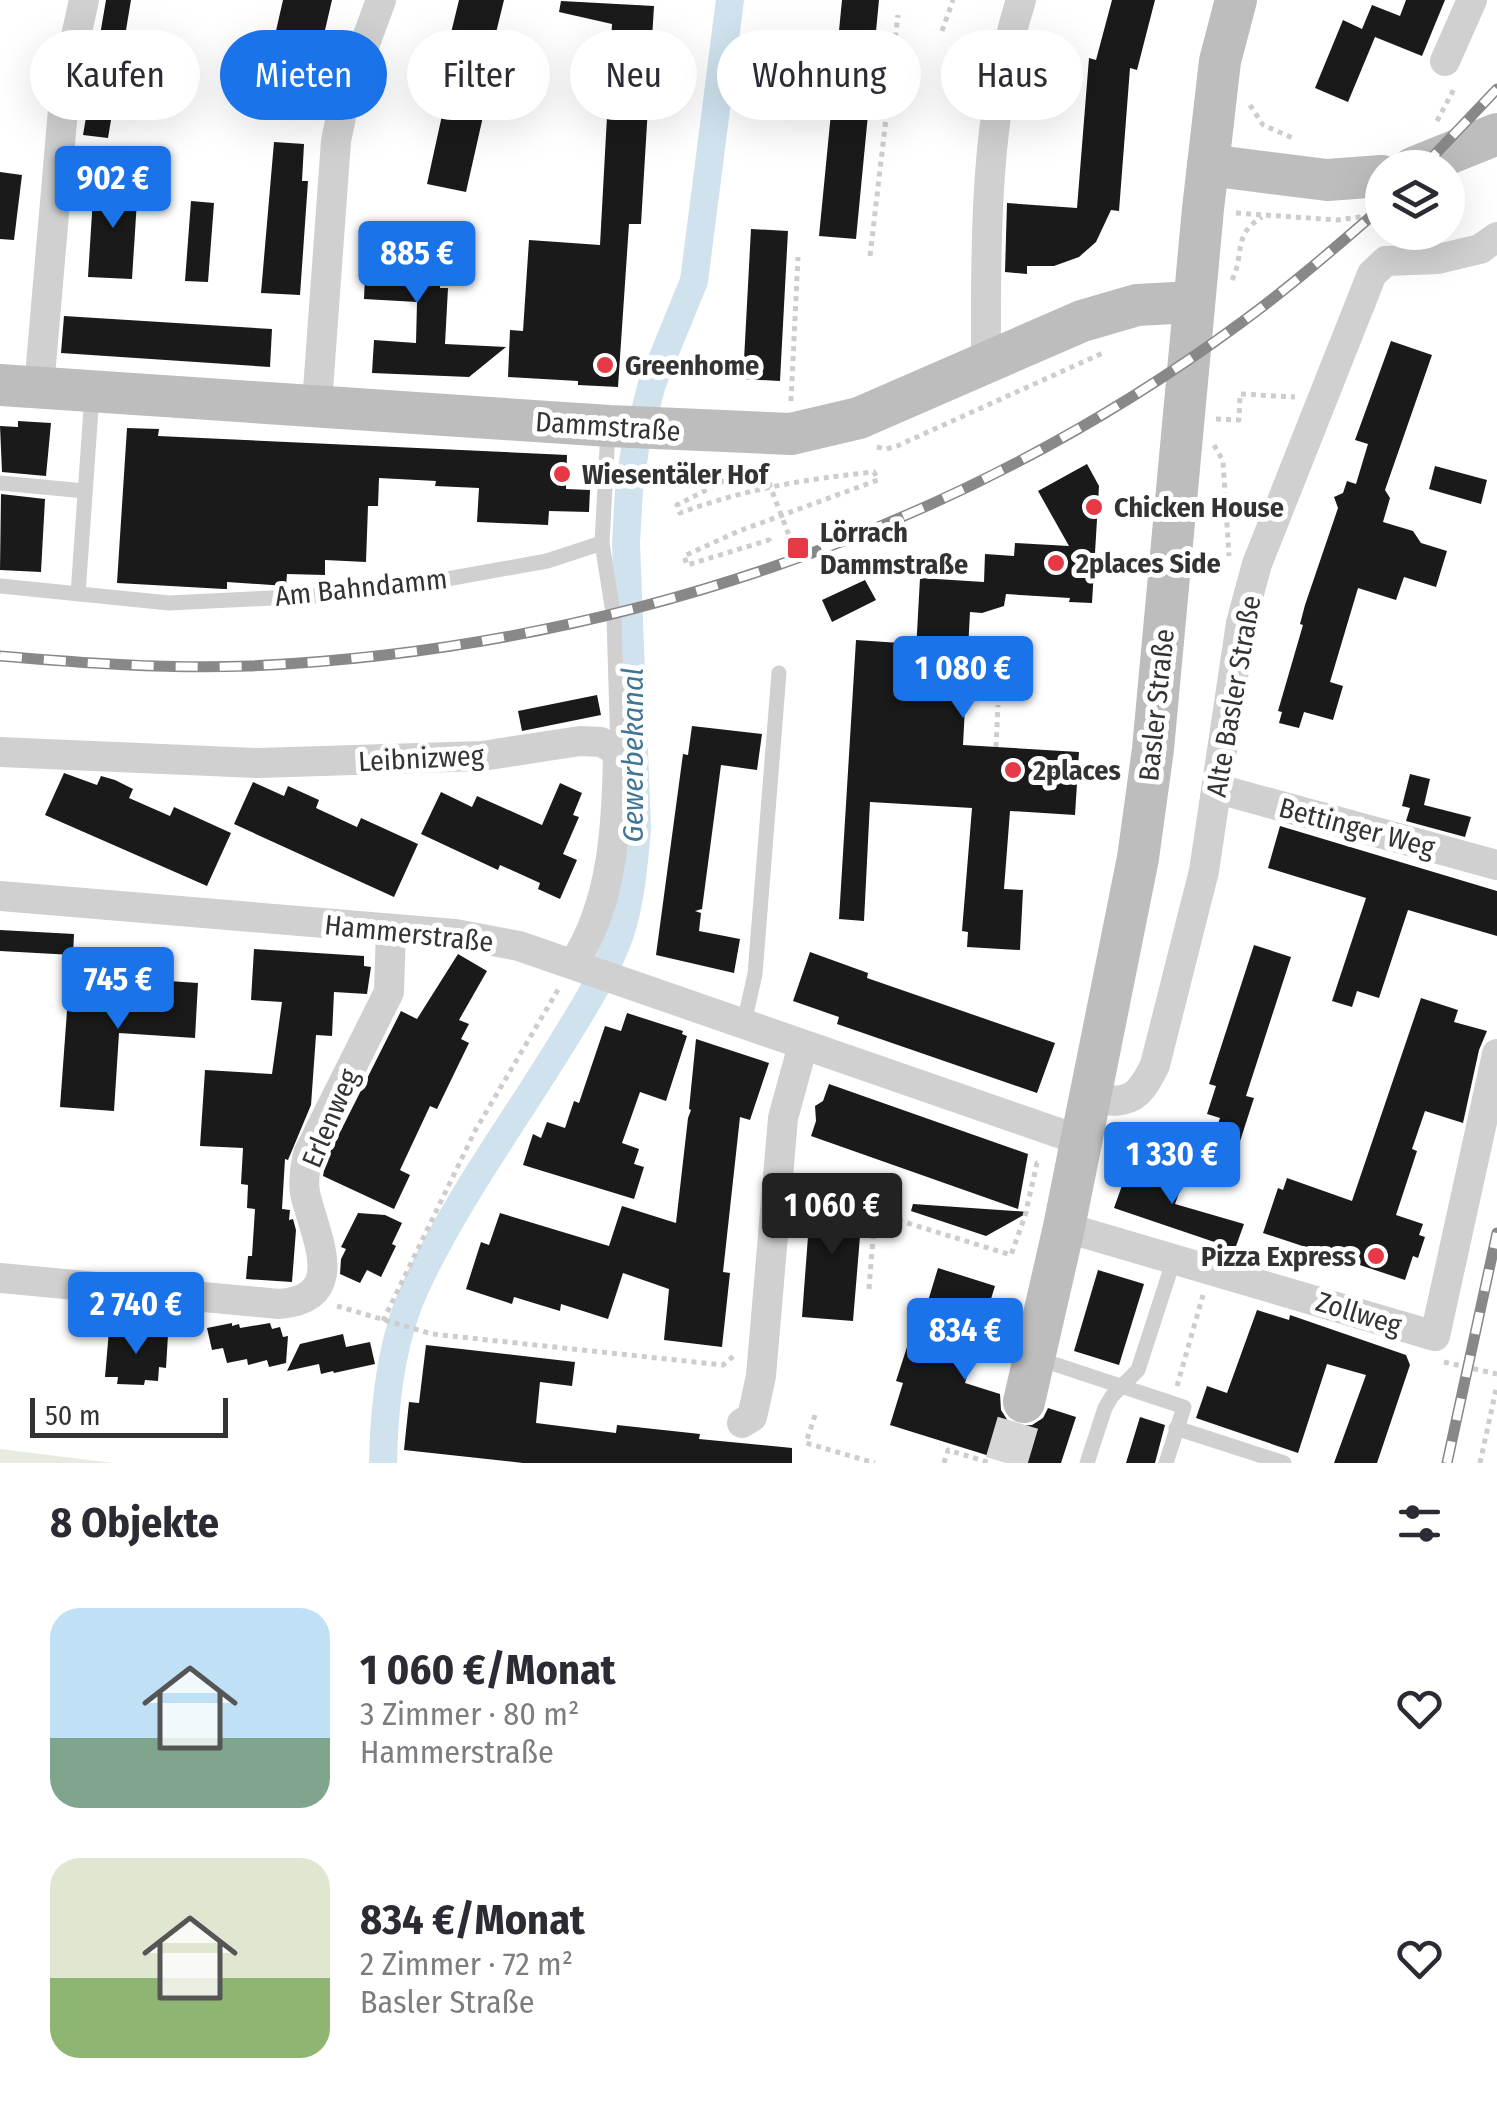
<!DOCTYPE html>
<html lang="de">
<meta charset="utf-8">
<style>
:root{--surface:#fff;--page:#f7f7f7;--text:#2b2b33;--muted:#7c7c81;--accent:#1a73e8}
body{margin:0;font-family:"Fira Sans Condensed",sans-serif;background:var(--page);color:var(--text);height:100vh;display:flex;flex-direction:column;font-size:38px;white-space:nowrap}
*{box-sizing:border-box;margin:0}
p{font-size:32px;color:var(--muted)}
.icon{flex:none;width:55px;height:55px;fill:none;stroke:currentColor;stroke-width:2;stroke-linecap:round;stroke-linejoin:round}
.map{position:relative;height:1463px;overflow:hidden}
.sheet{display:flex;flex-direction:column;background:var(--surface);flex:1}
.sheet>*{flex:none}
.hud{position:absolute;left:30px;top:30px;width:1438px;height:90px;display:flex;gap:20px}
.controls{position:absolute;left:1365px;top:150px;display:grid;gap:20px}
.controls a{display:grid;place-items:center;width:100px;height:100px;border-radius:50%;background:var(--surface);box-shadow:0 10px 40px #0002;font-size:50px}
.scale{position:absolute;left:30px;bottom:25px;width:198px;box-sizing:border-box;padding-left:10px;border:5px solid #333;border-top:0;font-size:28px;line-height:35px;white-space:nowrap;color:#333;-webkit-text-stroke:8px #fff;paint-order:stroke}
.price{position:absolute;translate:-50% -85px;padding:0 22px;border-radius:10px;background:var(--accent);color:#fff;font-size:32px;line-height:65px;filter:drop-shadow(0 2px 5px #0008)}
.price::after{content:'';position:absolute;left:50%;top:60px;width:30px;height:22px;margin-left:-15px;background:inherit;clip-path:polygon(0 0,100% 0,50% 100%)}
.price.active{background:#222;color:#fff}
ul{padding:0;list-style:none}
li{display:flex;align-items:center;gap:30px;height:250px;padding:0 50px}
li span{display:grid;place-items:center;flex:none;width:280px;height:200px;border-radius:30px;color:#555}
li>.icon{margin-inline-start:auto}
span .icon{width:120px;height:120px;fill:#fffc;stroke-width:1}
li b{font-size:42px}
h2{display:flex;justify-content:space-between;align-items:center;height:120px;padding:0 50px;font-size:42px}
.pill{padding:0 35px;border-radius:45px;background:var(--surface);box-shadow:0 10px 40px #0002;font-size:35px;line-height:90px}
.pill.active{background:var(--accent);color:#fff}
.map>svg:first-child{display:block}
.green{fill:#e6ecdf}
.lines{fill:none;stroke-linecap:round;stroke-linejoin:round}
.canal{stroke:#cfe2ee;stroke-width:28}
.building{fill:#1a1a1a}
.secondary-tunnel{stroke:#d6d6d6;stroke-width:42;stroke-dasharray:42 21;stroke-linecap:butt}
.path{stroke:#cdcdcd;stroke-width:5;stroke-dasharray:5 5;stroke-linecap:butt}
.lane{stroke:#d0d0d0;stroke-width:15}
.street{stroke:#d0d0d0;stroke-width:30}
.secondary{stroke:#bdbdbd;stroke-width:42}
.rail-casing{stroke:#888;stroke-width:11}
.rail{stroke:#fff;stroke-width:8;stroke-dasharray:22;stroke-linecap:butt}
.poi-dot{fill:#e63946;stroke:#fff;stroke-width:4}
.labels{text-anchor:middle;stroke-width:10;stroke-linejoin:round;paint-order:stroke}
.poi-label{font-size:28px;font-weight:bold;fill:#333;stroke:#fff;text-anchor:start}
.street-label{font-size:28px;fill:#333;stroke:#fff}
.water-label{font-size:30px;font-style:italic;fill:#3f7597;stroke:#fff}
</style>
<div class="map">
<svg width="1497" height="1463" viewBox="0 0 1497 1463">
<rect width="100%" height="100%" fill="#fff"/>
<!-- green -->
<polygon class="green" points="0,1449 113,1463 0,1463"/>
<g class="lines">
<!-- canal -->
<path class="canal" d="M383,1463C384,1404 391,1338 417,1284C456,1201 511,1126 559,1048C581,1012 606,974 620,934C631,900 634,863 637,828L626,543L629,490L635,449L652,384L694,281L730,0"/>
</g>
<!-- building -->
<g class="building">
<polygon points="106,0 131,0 108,138 83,135"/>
<polygon points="283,0 332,0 312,86 266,75"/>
<polygon points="459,0 504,0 492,49 498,50 466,192 427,184 458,42 450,37"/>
<polygon points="842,0 879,0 856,239 819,236"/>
<polygon points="1112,0 1155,0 1137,70 1130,68 1119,211 1111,210 1096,242 1079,257 1054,266 1027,266 1027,274 1005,272 1007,203 1077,208 1089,58 1096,60"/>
<polygon points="1406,0 1445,0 1422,56 1375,37 1348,102 1315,88 1343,20 1362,29 1372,5 1400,16"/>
<polygon points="561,1 654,6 641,224 629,224 618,387 578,385 578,381 508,377 510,330 523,331 529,240 600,245 612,24 559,12"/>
<polygon points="274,142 304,144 302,181 308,181 300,295 261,293"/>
<polygon points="0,172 22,175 14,240 0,239"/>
<polygon points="94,182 138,185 132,279 88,277"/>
<polygon points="191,201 214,203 208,282 185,281"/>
<polygon points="408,223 430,224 430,246 441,246 440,288 448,288 445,344 506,347 469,377 372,373 374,340 416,343 417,302 364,299 367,231 408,232"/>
<polygon points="751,229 788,231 780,381 743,379"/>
<polygon points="64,316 272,329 270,367 61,353"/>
<polygon points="1391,341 1432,355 1385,490 1390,498 1383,522 1413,531 1421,543 1447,551 1436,587 1404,577 1396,600 1358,588 1330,682 1343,686 1333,720 1304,712 1299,728 1279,723 1282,712 1278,711 1303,625 1300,624 1305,605 1338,508 1334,497 1343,493 1347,481 1356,484 1368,444 1355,440"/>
<polygon points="18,421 51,423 46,476 2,472 0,426 18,427"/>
<polygon points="127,428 159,429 158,436 567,455 566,489 590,490 589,512 549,511 548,525 477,522 479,488 435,486 436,481 379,478 378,506 368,506 366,562 325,560 325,575 287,574 286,586 227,582 227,589 224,589 117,583"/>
<polygon points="1087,464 1099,486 1092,603 1069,602 1070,598 1006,594 1004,606 982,613 970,612 963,745 1079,752 1075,815 1010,811 1004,889 1023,890 1020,950 967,947 968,932 962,931 972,808 870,802 864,921 839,919 856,640 900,643 915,669 920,578 984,582 985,554 1014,556 1015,543 1069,546 1038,491"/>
<polygon points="1435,466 1487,480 1481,504 1429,489"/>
<polygon points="1,494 45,499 41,572 0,570"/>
<polygon points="865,580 876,600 832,622 822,600"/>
<polygon points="597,695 601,715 522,731 518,711"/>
<polygon points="692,726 762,734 757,770 721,765 702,909 695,911 701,913 699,931 740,939 734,973 656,955 683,754 688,755"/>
<polygon points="64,773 97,785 101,776 115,780 133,789 129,798 170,816 174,807 231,833 207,886 45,815"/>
<polygon points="1410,774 1430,779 1424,805 1471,817 1465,837 1406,821 1410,808 1402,806"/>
<polygon points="253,782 284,796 288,786 319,800 316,808 357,827 361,818 418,844 394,897 234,824"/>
<polygon points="560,783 582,793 573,815 579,817 563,854 577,860 560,899 538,889 540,883 500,865 498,870 421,834 441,792 472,807 477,796 542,825"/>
<polygon points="1280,826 1497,891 1497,936 1408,910 1379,998 1357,991 1352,1007 1332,1001 1366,898 1268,868"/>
<polygon points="0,930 74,934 73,955 0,951"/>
<polygon points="1254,945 1291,957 1246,1096 1254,1098 1232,1166 1211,1159 1221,1125 1218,1124 1220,1118 1207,1114 1216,1086 1209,1084"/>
<polygon points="254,949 364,956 364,966 371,967 367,994 334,992 332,1036 316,1035 311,1105 288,1160 285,1159 282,1209 290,1210 289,1220 293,1219 296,1230 292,1282 246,1279 248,1256 252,1256 255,1209 247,1208 248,1185 241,1184 243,1148 200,1146 205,1070 272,1074 282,1002 251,1000"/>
<polygon points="810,952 868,973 867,978 1055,1043 1037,1093 837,1024 839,1017 793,1001"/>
<polygon points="458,954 487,971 459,1020 469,1024 461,1039 469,1043 437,1109 430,1106 400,1170 410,1175 394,1209 323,1176 326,1160 401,1011 417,1019"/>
<polygon points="95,976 198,983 195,1038 119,1033 114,1111 60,1107 68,997 94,999"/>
<polygon points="1421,998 1458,1010 1454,1022 1487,1031 1479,1050 1463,1123 1425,1111 1412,1149 1417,1151 1396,1215 1423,1224 1419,1235 1425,1237 1418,1258 1413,1256 1405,1280 1263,1233 1278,1188 1283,1190 1287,1178 1352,1201"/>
<polygon points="627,1013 683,1031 682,1034 687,1036 666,1101 640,1092 622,1143 639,1149 634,1164 644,1167 634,1199 523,1165 533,1134 541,1138 547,1122 565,1128 574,1101 579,1103 605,1026 621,1031"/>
<polygon points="696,1039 769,1063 750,1120 740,1117 723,1272 730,1273 722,1347 664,1340 669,1289 623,1273 608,1319 561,1304 560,1311 514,1297 512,1304 466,1289 481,1242 489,1245 500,1213 609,1246 622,1206 676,1223 688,1118 691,1110 689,1109"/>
<polygon points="829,1084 1028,1154 1018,1209 811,1136 816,1121 815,1106 823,1101"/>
<polygon points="1130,1163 1183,1182 1175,1204 1244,1224 1235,1249 1114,1208"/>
<polygon points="811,1196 863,1200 853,1321 802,1317"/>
<polygon points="913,1204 1029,1212 986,1236 911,1211"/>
<polygon points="358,1213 385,1215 402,1223 392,1244 396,1246 381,1277 367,1270 360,1283 340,1274 341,1259 346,1249 341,1247"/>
<polygon points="938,1268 995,1286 965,1383 1000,1394 1001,1410 1008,1421 1018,1426 1032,1425 1043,1418 1048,1408 1076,1417 1061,1463 1012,1463 890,1425 903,1383 896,1381 919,1310 925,1311"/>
<polygon points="1098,1270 1144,1284 1119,1365 1074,1351"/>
<polygon points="1257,1310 1289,1320 1290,1315 1406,1355 1410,1365 1377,1463 1334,1463 1366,1375 1327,1364 1298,1453 1196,1418 1207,1386 1227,1393"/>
<polygon points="164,1313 195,1315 193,1335 162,1333"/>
<polygon points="232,1323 232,1326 239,1324 240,1328 270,1323 272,1329 280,1327 283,1337 288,1336 286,1363 269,1367 267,1360 248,1365 247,1359 227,1363 223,1348 212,1350 207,1328"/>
<polygon points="109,1330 168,1335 166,1368 159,1367 158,1381 145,1380 144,1385 117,1384 118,1377 105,1377"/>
<polygon points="343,1334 346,1347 370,1342 375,1364 334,1373 333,1371 321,1374 319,1364 287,1371 300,1344"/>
<polygon points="426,1345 575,1362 572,1386 540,1382 536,1423 616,1433 617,1425 700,1434 699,1439 792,1448 792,1463 523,1463 404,1450 409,1402 419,1403"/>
<polygon points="1140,1417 1165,1425 1155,1463 1126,1463"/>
</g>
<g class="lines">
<!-- secondary-tunnel -->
<polyline class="secondary-tunnel" points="1006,1463 1024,1402"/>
<!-- path -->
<g class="path">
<polyline points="942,31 953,0"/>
<polyline points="1250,105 1263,125 1295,139"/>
<polyline points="1437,121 1455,87"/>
<polyline points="1236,213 1337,220 1382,214"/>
<polyline points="870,256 898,15"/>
<path d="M1232,280C1245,254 1232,235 1262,217"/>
<polyline points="791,401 798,257"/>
<polyline points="1216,419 1239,420 1240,394 1295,397"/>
<polyline points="1214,445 1223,461 1229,556"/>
<polyline points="877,447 886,449 897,446 1105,352"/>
<polyline points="766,463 770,486 790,538"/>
<path d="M751,467L677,505L680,513C745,489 805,479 874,472L878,480L739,531L684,556L687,565L769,540L772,545"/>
<polyline points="996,747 998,705"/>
<polyline points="869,1289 875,1213 1011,1255 1025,1216 1037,1163 1041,1163"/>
<polyline points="337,1306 432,1334 723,1365 736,1354"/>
<polyline points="383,1321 475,1131 559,988"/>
<polyline points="1444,1362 1497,1374"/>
<polyline points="1177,1386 1203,1295"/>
<polyline points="815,1415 806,1443 875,1463"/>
<polyline points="944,1463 948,1450 991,1463"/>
<polyline points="1480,1463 1497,1385"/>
</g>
<!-- lane -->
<g class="lane">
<polyline points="608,431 602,543 614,619 618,751"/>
<polyline points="0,483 85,491"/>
<polyline points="0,586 169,603 313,596 419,584 547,561 602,543"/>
<polyline points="78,594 92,395"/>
<polyline points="744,1023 755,974 779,673"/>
<polyline points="1036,1358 1184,1407 1166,1463"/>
<polyline points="1176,1428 1284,1463"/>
<polyline points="1087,1463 1105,1408 1112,1396 1138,1370 1174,1259"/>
</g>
<!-- street -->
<g class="street">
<polyline points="1445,61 1472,0"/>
<path d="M986,362C986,240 984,117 1021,0"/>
<polyline points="39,388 65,86 84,0"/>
<polyline points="317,404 336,141 345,98 381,0"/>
<path d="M0,752L258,763L482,756L580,741L601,742L618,751C617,821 614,903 573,964"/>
<polyline points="1218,789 1497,865"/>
<polyline points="0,896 455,934 519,946 1082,1141"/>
<path d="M1091,1099C1129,1104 1138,1100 1155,1065L1204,871L1241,623L1257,564L1372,274L1386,261L1438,259L1480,249L1497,237"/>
<polyline points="1064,1227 1435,1336 1497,1054"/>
<path d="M0,1278L279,1304C351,1298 314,1235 305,1193C303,1180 305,1167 308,1154L389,992L391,929"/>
<polyline points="742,1423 752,1417 761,1376 783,1118 803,1045"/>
</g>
<!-- secondary -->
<g class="secondary">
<polyline points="1208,165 1327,180 1382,176"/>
<polyline points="1413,168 1497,134"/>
<polyline points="0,385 609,426 791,434 859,418 1082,321 1137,305 1193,302"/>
<polyline points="1024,1402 1064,1227 1138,858 1153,749 1203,209 1220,61 1236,0"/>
</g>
<!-- rail casing -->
<g class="rail-casing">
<g id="rail">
<polyline points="1422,168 1497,89"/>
<path d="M0,656C82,663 166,669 249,666C604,650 955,534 1242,322C1291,286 1336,247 1382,207"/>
<polyline points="1447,1463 1497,1233"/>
</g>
</g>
<!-- rail -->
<use href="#rail" class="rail"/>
</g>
<!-- markers -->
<g class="poi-dot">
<circle cx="605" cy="365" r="10"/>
<circle cx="562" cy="474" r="10"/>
<circle cx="1094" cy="507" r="10"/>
<rect x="786" y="536" width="24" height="24" rx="5"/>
<circle cx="1056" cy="563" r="10"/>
<circle cx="1013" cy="770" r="10"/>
<circle cx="1376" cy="1256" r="10"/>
</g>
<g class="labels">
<!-- poi labels -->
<g class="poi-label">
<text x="625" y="375">Greenhome</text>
<text x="582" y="484">Wiesentäler Hof</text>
<text x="1114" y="517">Chicken House</text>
<text x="820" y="542">Lörrach<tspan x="820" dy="32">Dammstraße</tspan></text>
<text x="1076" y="573">2places Side</text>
<text x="1033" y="780">2places</text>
<text x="1356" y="1266" text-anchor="end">Pizza Express</text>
</g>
<!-- street labels -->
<g class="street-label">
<text transform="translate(608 426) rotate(4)" y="10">Dammstraße</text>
<text transform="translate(361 587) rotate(-6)" y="10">Am Bahndamm</text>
<text transform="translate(1233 696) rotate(-80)" y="10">Alte Basler Straße</text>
<text transform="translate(1156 705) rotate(-84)" y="10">Basler Straße</text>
<text transform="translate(421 758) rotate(-3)" y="10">Leibnizweg</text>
<text transform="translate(1357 827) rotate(15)" y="10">Bettinger Weg</text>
<text transform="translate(409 933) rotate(6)" y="10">Hammerstraße</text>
<text transform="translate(330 1118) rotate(-67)" y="10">Erlenweg</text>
<text transform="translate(1359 1313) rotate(17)" y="10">Zollweg</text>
</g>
<!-- water labels -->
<g class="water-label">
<text transform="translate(633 755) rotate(-90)" y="10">Gewerbekanal</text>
</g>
</g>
</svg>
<div class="controls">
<a><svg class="icon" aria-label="layers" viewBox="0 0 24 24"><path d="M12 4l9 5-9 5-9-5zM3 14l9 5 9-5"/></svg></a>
</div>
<div class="scale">50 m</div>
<b class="price" style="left:113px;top:231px">902 €</b>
<b class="price" style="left:417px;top:306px">885 €</b>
<b class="price" style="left:963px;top:721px">1 080 €</b>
<b class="price" style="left:118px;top:1032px">745 €</b>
<b class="price" style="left:1172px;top:1207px">1 330 €</b>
<b class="price active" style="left:832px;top:1258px">1 060 €</b>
<b class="price" style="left:136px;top:1357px">2 740 €</b>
<b class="price" style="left:965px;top:1383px">834 €</b>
<div class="hud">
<a class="pill">Kaufen</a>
<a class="pill active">Mieten</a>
<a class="pill">Filter</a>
<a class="pill">Neu</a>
<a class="pill">Wohnung</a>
<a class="pill">Haus</a>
</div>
</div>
<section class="sheet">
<h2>8 Objekte<svg class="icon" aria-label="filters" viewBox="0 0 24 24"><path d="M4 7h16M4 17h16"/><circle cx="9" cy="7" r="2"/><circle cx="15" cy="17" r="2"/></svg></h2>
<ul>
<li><span style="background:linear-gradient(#bfe0f5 65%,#7fa58c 0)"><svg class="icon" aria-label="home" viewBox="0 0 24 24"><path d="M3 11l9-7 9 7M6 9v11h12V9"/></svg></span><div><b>1 060 €/Monat</b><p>3 Zimmer · 80 m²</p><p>Hammerstraße</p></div><svg class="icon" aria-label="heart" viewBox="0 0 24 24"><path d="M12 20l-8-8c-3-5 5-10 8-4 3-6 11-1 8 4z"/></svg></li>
<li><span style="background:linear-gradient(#dfe7d0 60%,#8fb573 0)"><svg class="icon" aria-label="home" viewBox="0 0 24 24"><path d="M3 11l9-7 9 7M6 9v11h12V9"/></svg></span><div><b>834 €/Monat</b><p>2 Zimmer · 72 m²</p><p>Basler Straße</p></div><svg class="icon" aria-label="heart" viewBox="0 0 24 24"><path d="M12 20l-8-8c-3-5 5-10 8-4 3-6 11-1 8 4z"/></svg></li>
</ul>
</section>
